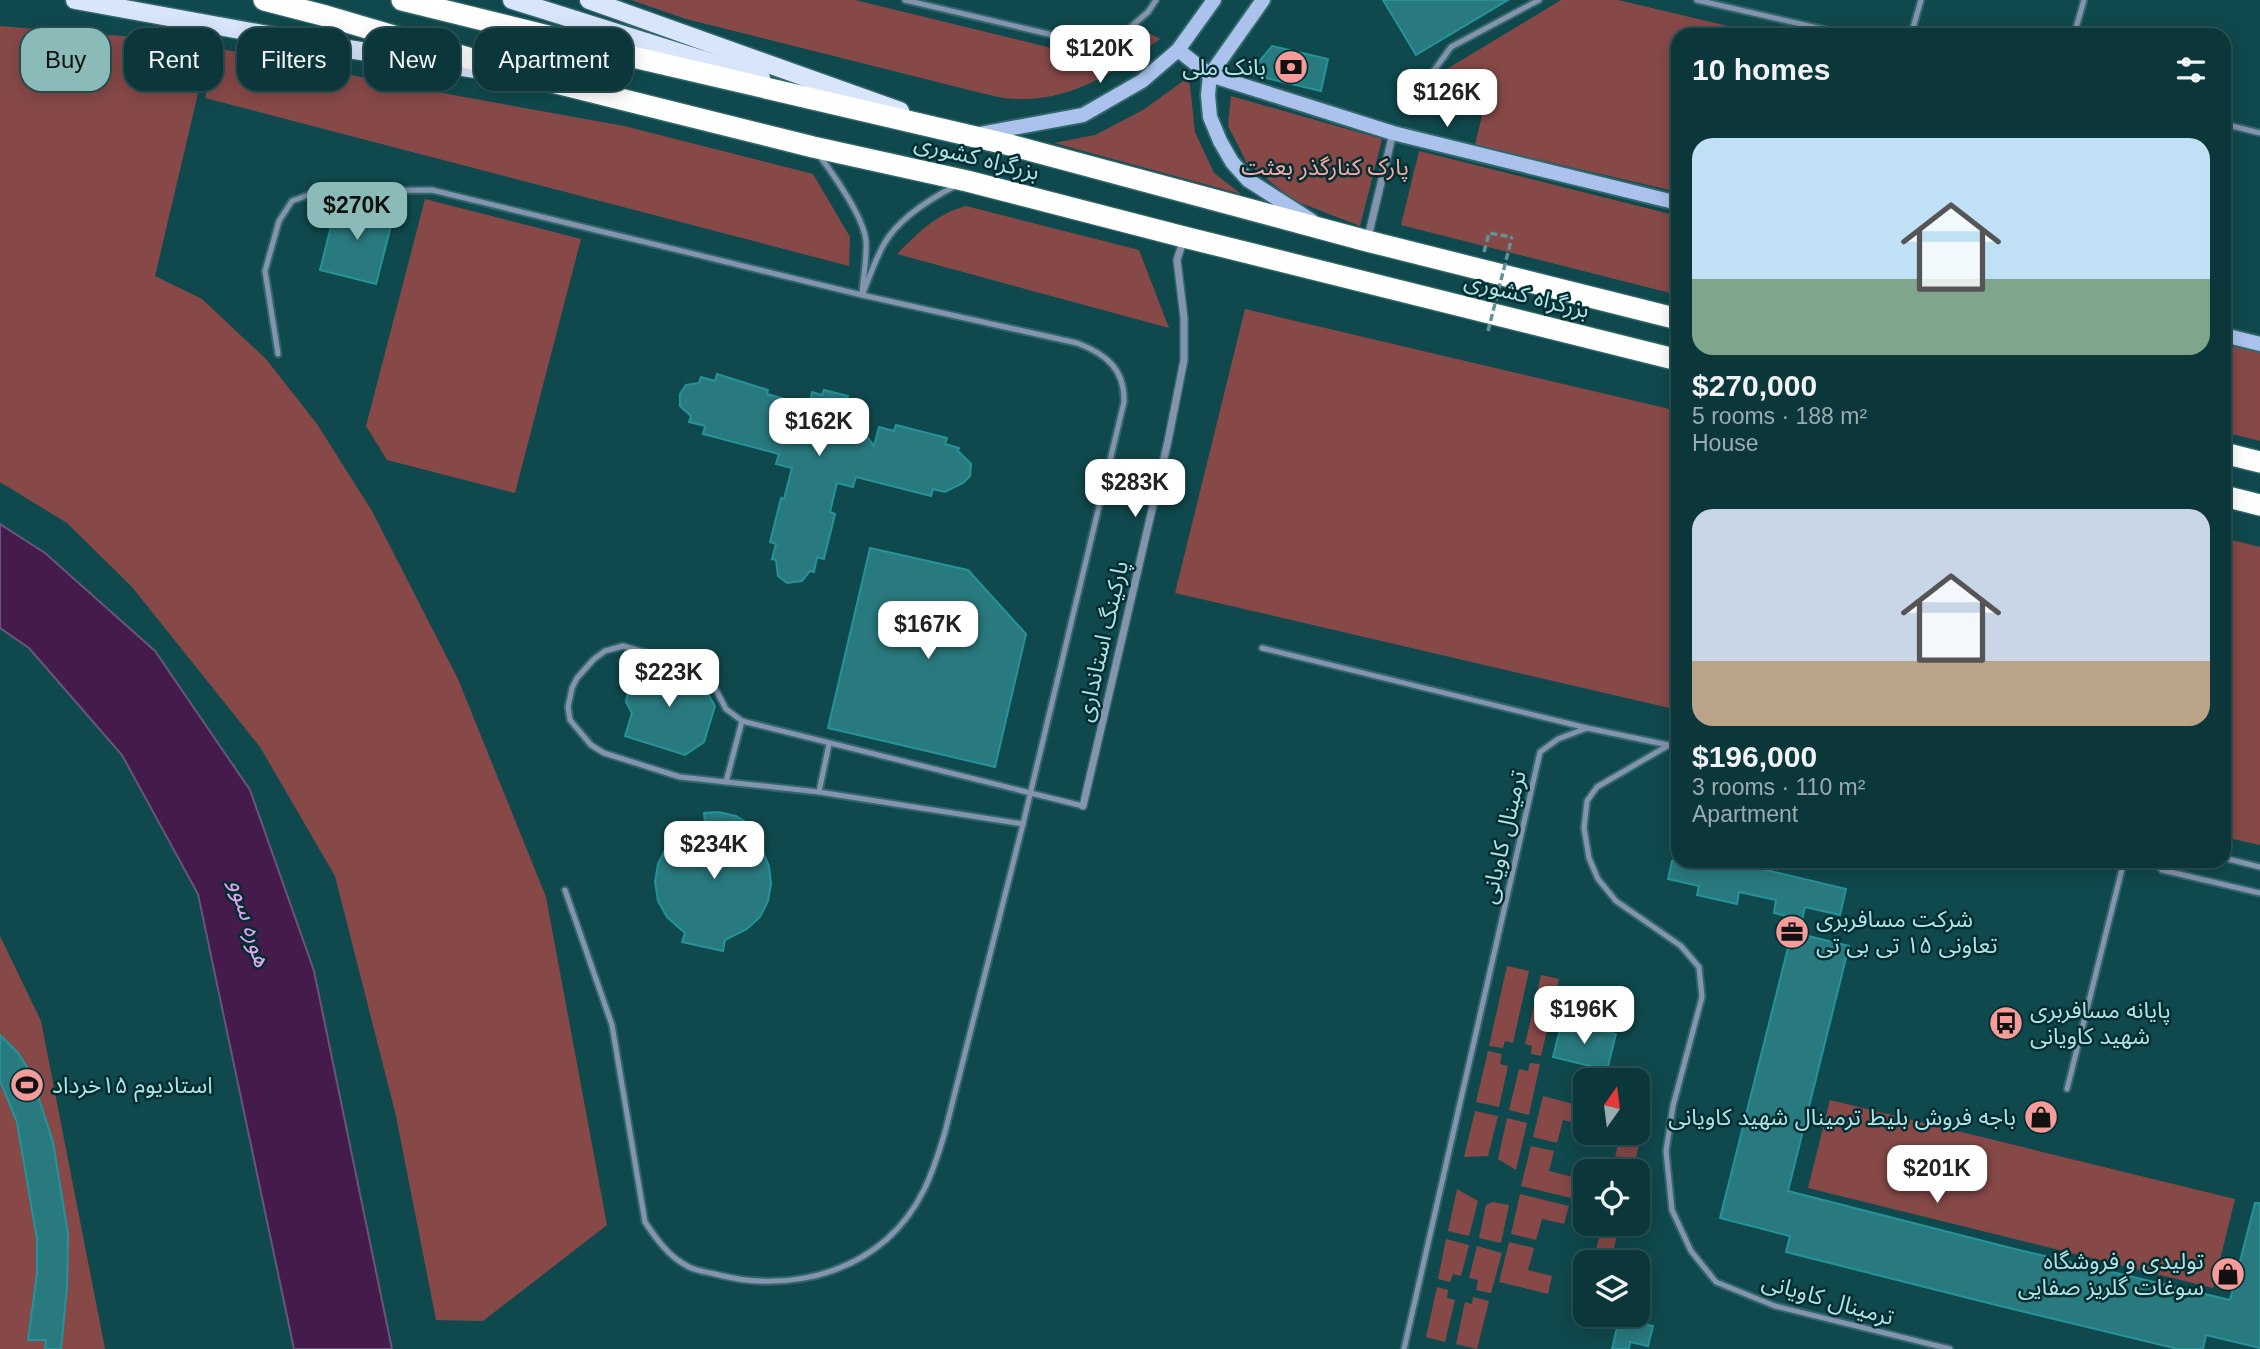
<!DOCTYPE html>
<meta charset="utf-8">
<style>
:root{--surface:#0c373a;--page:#153f42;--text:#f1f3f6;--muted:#9aacaf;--line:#2c5154;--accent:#8bbbb9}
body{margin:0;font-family:Helvetica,"Noto Sans Arabic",sans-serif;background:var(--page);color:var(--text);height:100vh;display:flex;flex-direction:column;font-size:26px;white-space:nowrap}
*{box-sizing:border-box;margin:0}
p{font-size:23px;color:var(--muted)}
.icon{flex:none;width:38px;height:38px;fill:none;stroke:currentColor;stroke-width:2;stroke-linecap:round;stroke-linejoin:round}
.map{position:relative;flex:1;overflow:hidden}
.sheet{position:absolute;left:1671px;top:28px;width:560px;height:840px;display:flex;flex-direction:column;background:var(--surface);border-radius:21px;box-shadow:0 4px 18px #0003,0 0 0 2px var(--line)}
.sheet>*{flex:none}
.banner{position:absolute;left:21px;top:28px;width:665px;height:63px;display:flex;gap:14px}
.needle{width:46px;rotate:14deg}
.buttons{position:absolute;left:1573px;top:1068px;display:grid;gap:14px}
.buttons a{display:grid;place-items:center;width:77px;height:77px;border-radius:14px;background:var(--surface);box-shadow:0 4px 18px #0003,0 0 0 2px var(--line);font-size:35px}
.price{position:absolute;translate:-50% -60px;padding:0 16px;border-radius:14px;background:#fff;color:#222;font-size:23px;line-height:46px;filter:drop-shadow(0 2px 4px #0008)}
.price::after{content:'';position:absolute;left:50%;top:42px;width:21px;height:16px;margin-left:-10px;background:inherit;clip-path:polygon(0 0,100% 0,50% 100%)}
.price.active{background:var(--accent);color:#111}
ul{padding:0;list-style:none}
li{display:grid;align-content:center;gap:14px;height:371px;padding:0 21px}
li span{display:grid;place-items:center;height:217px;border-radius:21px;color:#555}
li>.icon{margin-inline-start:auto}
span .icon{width:126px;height:126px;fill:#fffc;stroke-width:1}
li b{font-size:30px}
h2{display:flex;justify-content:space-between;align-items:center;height:84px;padding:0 21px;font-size:30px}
.tag{padding:0 24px;border-radius:21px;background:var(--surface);box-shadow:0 4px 18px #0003,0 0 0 2px var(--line);font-size:24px;line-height:63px}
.tag.active{background:var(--accent);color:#111}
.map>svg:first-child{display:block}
.green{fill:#864948}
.water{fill:#451b4c;stroke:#66567a;stroke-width:2}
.building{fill:#297a7f;stroke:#24939a;stroke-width:2}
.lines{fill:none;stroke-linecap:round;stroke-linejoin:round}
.lane-casing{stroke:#31676b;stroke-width:9}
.street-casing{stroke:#31676b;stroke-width:10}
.secondary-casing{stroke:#31676b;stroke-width:18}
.primary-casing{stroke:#31676b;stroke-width:21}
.highway-casing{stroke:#31676b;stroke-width:24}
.path{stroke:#609396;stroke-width:3.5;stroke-dasharray:7 3.5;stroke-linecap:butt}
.lane{stroke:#8493ae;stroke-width:5}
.street{stroke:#8493ae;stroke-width:7}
.secondary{stroke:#aac2ec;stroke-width:14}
.primary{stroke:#d8e5fb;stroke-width:18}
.highway{stroke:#fff;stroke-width:21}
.path-bridge{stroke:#609396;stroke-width:3.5;stroke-dasharray:7 3.5;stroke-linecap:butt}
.labels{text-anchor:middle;stroke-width:5;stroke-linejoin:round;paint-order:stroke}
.poi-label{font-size:23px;fill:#b4e1e4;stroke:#002e31;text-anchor:end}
.street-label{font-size:23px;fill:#b4e1e4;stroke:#002e31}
.park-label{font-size:23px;fill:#fca8a5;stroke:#002e31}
.water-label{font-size:24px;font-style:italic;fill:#e4a3ef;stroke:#002e31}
</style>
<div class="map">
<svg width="2260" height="1349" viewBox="0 0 2260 1349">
<rect width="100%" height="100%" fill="#10494d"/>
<!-- green -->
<g class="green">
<path d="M631,0H855L1084,56L1106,53L1147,32L1160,39C1115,71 1074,101 1016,99C1003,99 990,95 977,92L686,19Z"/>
<polygon points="1561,0 1618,0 1766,35 1678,35 1678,192 1475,145 1490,81 1447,69"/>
<polygon points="0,26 147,38 208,51 155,276 202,299 266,359 317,424 372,511 458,679 546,897 607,1225 483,1321 436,1320 396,1116 335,876 260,747 132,587 67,523 0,482"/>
<polygon points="217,48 431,91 624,126 813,174 850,237 849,266 205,98"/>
<polygon points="1189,77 1195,132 1214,173 1241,194 1054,143 1095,135 1143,110"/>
<polygon points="1231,96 1382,139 1360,226 1293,200 1247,163 1228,126"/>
<polygon points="1419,151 1678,216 1678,295 1401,225"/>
<polygon points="425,199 581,239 515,493 387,460 366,426"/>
<path d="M966,206L1139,250L1169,328L897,254C918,233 936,214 966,206Z"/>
<polygon points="1245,309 1678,411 1678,710 1175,593"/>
<polygon points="2224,342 2260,351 2260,441 2224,432"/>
<polygon points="2224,538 2260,547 2260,845 2224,837"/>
<polygon points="0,936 41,1021 105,1349 0,1349"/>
<polygon points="1507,966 1529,971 1513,1043 1505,1041 1503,1048 1489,1046"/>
<polygon points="1541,975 1559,979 1541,1056 1531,1054 1532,1046 1525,1044"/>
<polygon points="1488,1051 1502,1054 1500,1064 1508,1066 1499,1107 1476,1102"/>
<polygon points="1530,1063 1540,1064 1529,1115 1509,1110 1519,1069 1528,1071"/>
<polygon points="1543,1096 1585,1107 1585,1125 1563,1120 1557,1143 1533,1137"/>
<polygon points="1830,1100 2235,1199 2213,1288 1808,1188"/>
<polygon points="1475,1111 1498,1116 1488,1156 1464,1157"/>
<polygon points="1507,1118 1527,1123 1516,1170 1498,1159"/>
<polygon points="1638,1120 1645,1121 1635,1161 1615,1156 1621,1134 1614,1132 1638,1132"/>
<polygon points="1531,1146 1554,1151 1549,1171 1576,1178 1571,1198 1521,1186"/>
<polygon points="1457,1189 1478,1201 1469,1236 1448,1231"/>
<polygon points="1520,1194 1569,1206 1564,1224 1542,1219 1536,1240 1511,1234"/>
<polygon points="1493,1202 1509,1205 1501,1243 1479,1238 1486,1205"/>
<polygon points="1579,1209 1585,1210 1586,1223 1620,1223 1611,1261 1594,1257 1601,1231 1575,1225"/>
<polygon points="1446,1239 1469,1245 1461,1276 1453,1274 1450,1282 1438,1279"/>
<polygon points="1509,1242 1534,1248 1528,1270 1552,1276 1548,1294 1499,1282"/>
<polygon points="1477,1246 1502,1253 1491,1293 1476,1290 1478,1280 1469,1278"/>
<polygon points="1437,1287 1448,1290 1447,1298 1455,1300 1445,1342 1426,1337"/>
<polygon points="1473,1297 1489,1301 1477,1349 1456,1344 1465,1302 1472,1304"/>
</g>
<!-- water -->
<polygon class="water" points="0,524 45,553 155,651 250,790 314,971 392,1349 294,1349 198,894 122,755 29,648 0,628"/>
<!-- building -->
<g class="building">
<polygon points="1383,0 1508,0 1416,55"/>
<polygon points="1272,46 1328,59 1321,91 1249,74"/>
<polygon points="338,199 394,214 376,284 320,270"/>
<polygon points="717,374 768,390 767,394 809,406 812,392 822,395 824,390 848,396 847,400 856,403 853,417 874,446 879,427 894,431 896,425 947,438 945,444 959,448 958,451 971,464 970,476 963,483 945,492 933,489 931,496 856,477 853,487 837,483 830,512 835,514 824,559 817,557 814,572 810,571 802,581 787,583 778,576 776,560 772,559 776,544 770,542 781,498 784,499 792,468 776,464 779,454 703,434 705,426 689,422 691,416 680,406 680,394 686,385 699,383 701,377 715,381"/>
<polygon points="870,548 968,570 1026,634 995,767 828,728"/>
<polygon points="643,663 671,671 673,665 693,671 691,677 700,680 715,706 704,742 685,755 625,736 632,713 626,702 629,686 640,676"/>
<polygon points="718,812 736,816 756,828 749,837 762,850 769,866 771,884 768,901 760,917 747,929 725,940 723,951 682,942 685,933 667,917 658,901 655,882 658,864 666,848 680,835 705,823 704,813"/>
<polygon points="1672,861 1746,861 1745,865 1846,889 1840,915 1805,907 1802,920 1774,913 1776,900 1739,892 1737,904 1697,895 1699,886 1668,879"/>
<polygon points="1792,932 1849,946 1788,1191 2011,1248 2230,1300 2255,1203 2260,1203 2260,1348 2206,1335 2203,1349 2178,1349 1996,1305 1786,1252 1790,1236 1720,1218"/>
<polygon points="1562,1021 1616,1034 1607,1070 1553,1057"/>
<polygon points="0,1035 18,1053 30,1072 53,1142 68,1234 67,1287 61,1349 45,1349 46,1340 28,1340 37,1274 37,1239 17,1122 0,1081"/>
<polygon points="1619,1319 1653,1326 1648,1346 1630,1342 1629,1349 1612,1349"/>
</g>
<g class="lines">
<!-- lane casing -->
<g class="lane-casing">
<g id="lane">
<polyline points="905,0 1078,41 1111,39 1125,32 1148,12 1156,0"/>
<polyline points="1697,0 1848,35"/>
<polyline points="1911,35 1921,0"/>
<polyline points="2074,35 2084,0"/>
<polyline points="1417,94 1451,47 1539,0"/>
<polyline points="2224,124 2260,133"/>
<path d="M819,155C833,174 864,217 866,241C867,258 863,278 862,295C869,279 875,260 884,244C898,219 930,199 955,186"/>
<path d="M278,354L265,271L279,221L292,201L319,191L432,190L862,295L1077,343C1106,354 1125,369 1124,402L1023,824L945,1132C933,1173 920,1210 887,1239C840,1280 774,1290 715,1274C707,1272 697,1271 689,1267C669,1257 657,1240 645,1222L612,1025L565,890"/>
<polyline points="1262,648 1587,728 1678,747"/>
<polyline points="1669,745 1597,787 1587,801 1584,828 1589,858 1598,879 1616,901 1681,946 1699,967 1702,997 1673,1106 1666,1151 1672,1210 1691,1251 1716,1282 1775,1306 1950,1349"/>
<polyline points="726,782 742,721"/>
<polyline points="819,792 829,744"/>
<polyline points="1023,824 819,792 680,777 604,753 591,745 570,720 568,707 572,688 577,678 594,659 605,651 623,646 705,669 726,709 742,721 1083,806"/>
<polyline points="2224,858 2260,867"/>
<polyline points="2154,861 2162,870 2260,893"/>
<polyline points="2067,1089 2124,861"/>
<polyline points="1404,1349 1540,752 1558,739 1587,728"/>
</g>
</g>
<!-- street casing -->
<g class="street-casing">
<g id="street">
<polyline points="1368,237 1393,133"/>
<polyline points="1083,806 1168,441 1184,360 1184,318 1177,260 1184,238"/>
</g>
</g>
<!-- secondary casing -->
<g class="secondary-casing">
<g id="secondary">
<polyline points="1263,0 1210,75 1208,95 1210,117 1220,141 1232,162 1248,180 1312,221"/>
<polyline points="1178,50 1210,75 1393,133 1678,203"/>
<polyline points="980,134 1083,115 1142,81 1178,50 1214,0"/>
<polyline points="2224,335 2260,344"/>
</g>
</g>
<!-- primary casing -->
<g class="primary-casing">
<g id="primary">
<polyline points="75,0 329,46 482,70"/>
<polyline points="512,0 761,78"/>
<polyline points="589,0 900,111"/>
</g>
</g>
<!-- highway casing -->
<g class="highway-casing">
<g id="highway">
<polyline points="264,0 326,16 540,79 813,147 967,181 1184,237 1678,360"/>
<polyline points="402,0 633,57 1010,145 1367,241 1678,319"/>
<polyline points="2224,453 2260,462"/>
<polyline points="2224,496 2260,505"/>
</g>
</g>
<!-- path -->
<polyline class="path" points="1484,252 1489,233 1512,237"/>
<!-- lane -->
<use href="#lane" class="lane"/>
<!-- street -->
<use href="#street" class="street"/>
<!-- secondary -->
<use href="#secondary" class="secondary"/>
<!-- primary -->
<use href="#primary" class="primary"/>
<!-- highway -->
<use href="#highway" class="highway"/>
<!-- path-bridge -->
<polyline class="path-bridge" points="1488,331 1512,237"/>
</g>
<!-- icons -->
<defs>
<g id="bank-disc" transform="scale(1.75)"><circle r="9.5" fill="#f59b99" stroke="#002e31"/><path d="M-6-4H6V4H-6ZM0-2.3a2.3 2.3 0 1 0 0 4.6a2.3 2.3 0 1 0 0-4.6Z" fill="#111"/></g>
<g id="office-disc" transform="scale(1.75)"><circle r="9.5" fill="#f59b99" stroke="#002e31"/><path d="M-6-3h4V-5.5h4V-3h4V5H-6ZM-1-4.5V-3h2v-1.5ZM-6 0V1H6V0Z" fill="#111"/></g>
<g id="bus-disc" transform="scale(1.75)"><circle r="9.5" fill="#f59b99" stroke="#002e31"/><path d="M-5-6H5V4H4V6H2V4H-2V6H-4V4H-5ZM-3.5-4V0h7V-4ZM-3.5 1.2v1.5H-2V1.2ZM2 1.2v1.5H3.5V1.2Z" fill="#111"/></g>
<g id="stadium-disc" transform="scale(1.75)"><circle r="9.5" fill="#f59b99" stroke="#002e31"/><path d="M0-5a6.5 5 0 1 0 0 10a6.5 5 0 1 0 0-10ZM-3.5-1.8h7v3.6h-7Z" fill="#111"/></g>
<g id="shop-disc" transform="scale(1.75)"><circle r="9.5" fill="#f59b99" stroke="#002e31"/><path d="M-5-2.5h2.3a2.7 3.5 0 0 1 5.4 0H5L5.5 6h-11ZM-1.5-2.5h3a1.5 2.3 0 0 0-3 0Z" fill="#111"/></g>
</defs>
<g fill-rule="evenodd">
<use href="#bank-disc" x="1291" y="67"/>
<use href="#office-disc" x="1792" y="932"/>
<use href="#bus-disc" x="2006" y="1023"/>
<use href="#stadium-disc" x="27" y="1085"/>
<use href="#shop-disc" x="2041" y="1117"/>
<use href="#shop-disc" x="2228" y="1274"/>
</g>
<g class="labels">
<!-- poi labels -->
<g class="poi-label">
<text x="1266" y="75">بانک ملی</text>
<text x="1816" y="927" text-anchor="start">شرکت مسافربری<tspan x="1816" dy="26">تعاونی ۱۵ تی بی تی</tspan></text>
<text x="2030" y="1018" text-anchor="start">پايانه مسافربری<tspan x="2030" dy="26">شهید کاویانی</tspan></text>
<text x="52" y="1093" text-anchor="start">استادیوم ۱۵خرداد</text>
<text x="2016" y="1125">باجه فروش بلیط ترمینال شهید کاویانی</text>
<text x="2204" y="1269">توليدی و فروشگاه<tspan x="2204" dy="26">سوغات گلريز صفايی</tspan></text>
</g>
<!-- street labels -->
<g class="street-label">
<text transform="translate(977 157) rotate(14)" y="8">بزرگراه کشوری</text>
<text transform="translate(1527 295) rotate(14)" y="8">بزرگراه کشوری</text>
<text transform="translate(1102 641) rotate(-77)" y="8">پارکینگ استانداری</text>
<text transform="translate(1503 837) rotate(-77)" y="8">ترمینال کاویانی</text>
<text transform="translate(1828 1299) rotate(16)" y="8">ترمینال کاویانی</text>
</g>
<!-- park labels -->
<g class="park-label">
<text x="1325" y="175">پارک کنارگذر بعثت</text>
</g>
<!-- water labels -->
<g class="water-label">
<text transform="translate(250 923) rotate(73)" y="8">هوره سوو</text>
</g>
</g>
</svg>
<div class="buttons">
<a><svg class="needle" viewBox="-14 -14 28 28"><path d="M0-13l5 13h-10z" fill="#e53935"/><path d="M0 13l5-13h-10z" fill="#9aacaf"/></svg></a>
<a><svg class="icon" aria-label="locate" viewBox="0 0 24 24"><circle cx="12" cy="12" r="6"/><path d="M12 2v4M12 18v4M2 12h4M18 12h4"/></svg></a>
<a><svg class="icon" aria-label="layers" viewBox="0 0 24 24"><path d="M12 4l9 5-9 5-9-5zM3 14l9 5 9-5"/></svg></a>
</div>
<b class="price" style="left:1100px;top:85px">$120K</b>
<b class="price" style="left:1447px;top:129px">$126K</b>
<b class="price active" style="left:357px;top:242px">$270K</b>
<b class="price" style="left:819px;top:458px">$162K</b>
<b class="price" style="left:1135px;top:519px">$283K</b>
<b class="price" style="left:928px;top:661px">$167K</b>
<b class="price" style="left:669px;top:709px">$223K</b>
<b class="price" style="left:714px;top:881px">$234K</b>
<b class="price" style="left:1584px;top:1046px">$196K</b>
<b class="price" style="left:1937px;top:1205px">$201K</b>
<div class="banner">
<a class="tag active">Buy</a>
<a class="tag">Rent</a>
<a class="tag">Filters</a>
<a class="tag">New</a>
<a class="tag">Apartment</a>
</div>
<section class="sheet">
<h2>10 homes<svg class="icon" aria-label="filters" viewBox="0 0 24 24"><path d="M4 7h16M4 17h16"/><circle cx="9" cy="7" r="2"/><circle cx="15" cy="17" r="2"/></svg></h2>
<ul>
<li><span style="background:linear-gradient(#bfe0f5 65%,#7fa58c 0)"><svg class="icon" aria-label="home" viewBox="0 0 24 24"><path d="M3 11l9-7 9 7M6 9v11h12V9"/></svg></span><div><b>$270,000</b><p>5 rooms · 188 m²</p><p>House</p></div></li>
<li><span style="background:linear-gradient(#c9d6e8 70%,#b9a48a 0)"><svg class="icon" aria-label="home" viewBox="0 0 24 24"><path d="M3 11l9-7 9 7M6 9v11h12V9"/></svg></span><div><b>$196,000</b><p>3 rooms · 110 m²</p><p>Apartment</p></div></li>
</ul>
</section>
</div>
